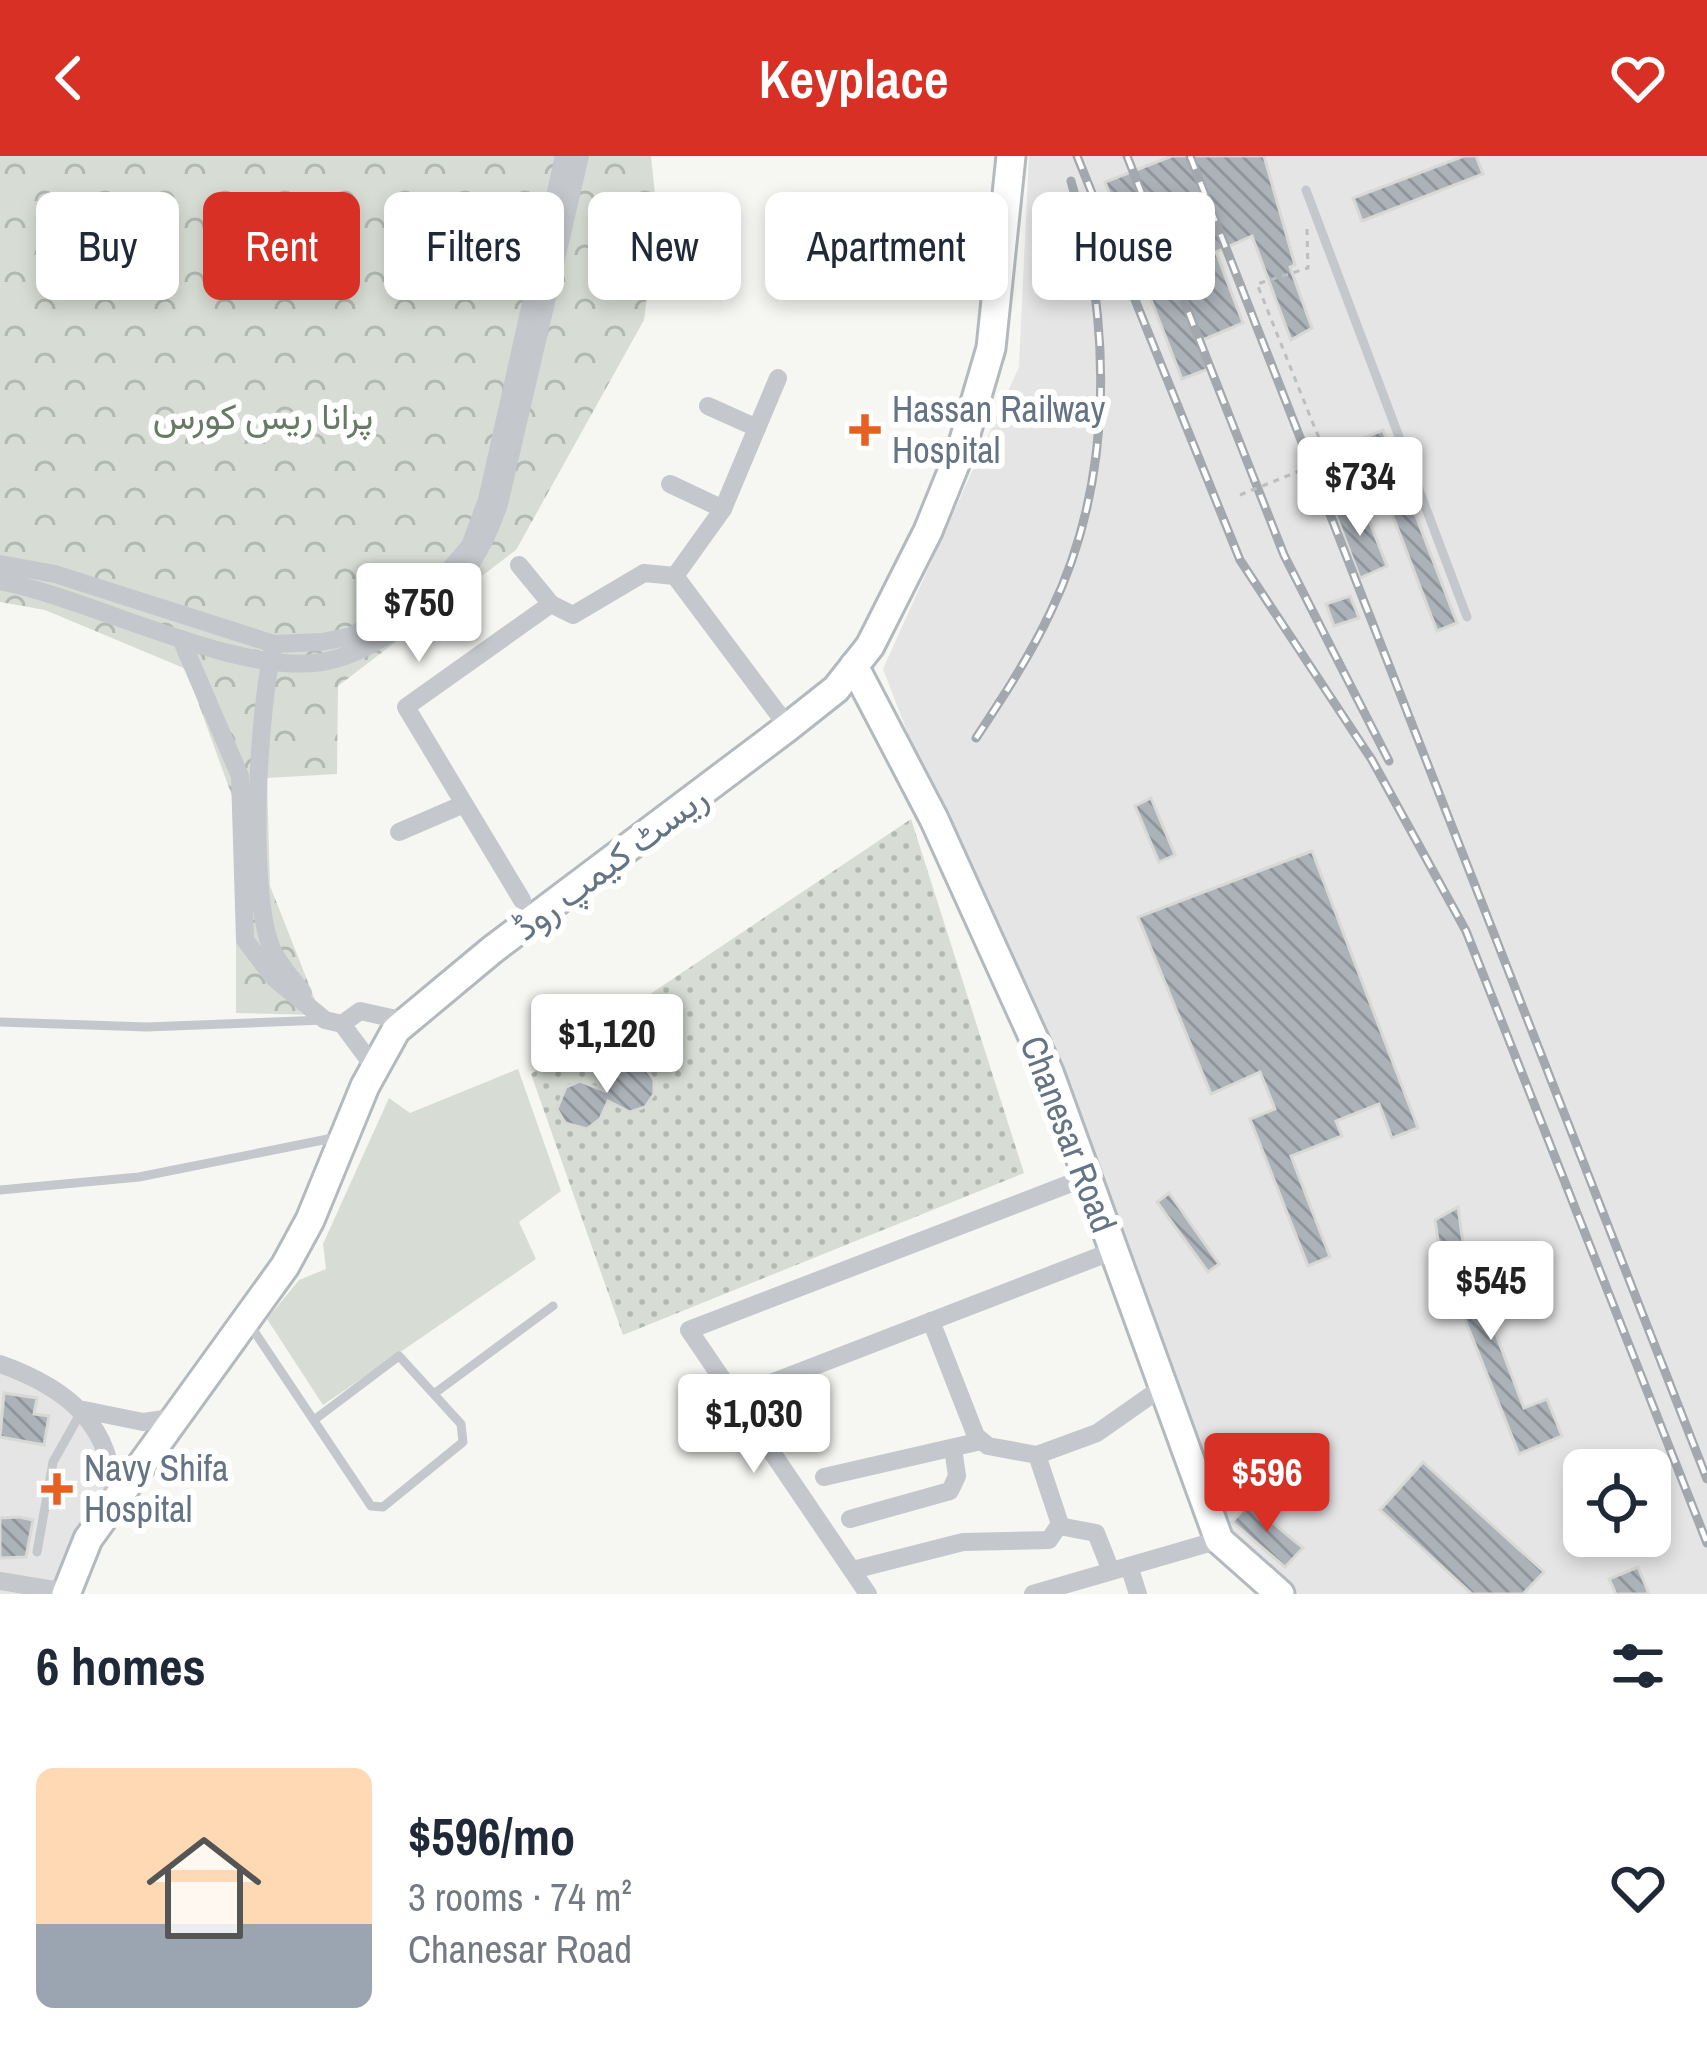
<!DOCTYPE html>
<meta charset="utf-8">
<style>
:root{--surface:#fff;--page:#f6f6f7;--text:#1f2937;--muted:#747a83;--line:#e0e1e3;--accent:#d93025}
body{margin:0;font-family:"Archivo Narrow",Vazirmatn,sans-serif;background:var(--page);color:var(--text);height:100vh;display:flex;flex-direction:column;font-size:45px;white-space:nowrap}
*{box-sizing:border-box;margin:0}
p{font-size:39px;color:var(--muted)}
.icon{flex:none;width:66px;height:66px;fill:none;stroke:currentColor;stroke-width:2;stroke-linecap:round;stroke-linejoin:round}
.map{position:relative;height:1438px;overflow:hidden}
.drawer{display:flex;flex-direction:column;background:var(--surface);flex:1}
.drawer>*{flex:none}
.hud{position:absolute;left:36px;top:36px;width:1635px;height:108px;display:flex;gap:24px}
.buttons{position:absolute;left:1563px;top:1293px;display:grid;gap:24px}
.buttons a{display:grid;place-items:center;width:108px;height:108px;border-radius:18px;background:var(--surface);box-shadow:0 6px 18px #0003;font-size:60px}
.price{position:absolute;translate:-50% -102px;padding:0 27px;border-radius:12px;background:#fff;color:#222;font-size:39px;line-height:78px;filter:drop-shadow(0 3px 6px #0008)}
.price::after{content:'';position:absolute;left:50%;top:72px;width:36px;height:27px;margin-left:-18px;background:inherit;clip-path:polygon(0 0,100% 0,50% 100%)}
.price.on{background:var(--accent);color:#fff}
ul{padding:0;list-style:none}
li{display:flex;align-items:center;gap:36px;height:300px;padding:0 36px}
li+li{border-top:3px solid var(--line)}
li span{display:grid;place-items:center;flex:none;width:336px;height:240px;border-radius:18px;color:#555}
li>.icon{margin-inline-start:auto}
span .icon{width:144px;height:144px;fill:#fffc;stroke-width:1}
li b{font-size:51px}
h2{display:flex;justify-content:space-between;align-items:center;height:144px;padding:0 36px;font-size:51px}
.pill{padding:0 42px;border-radius:18px;background:var(--surface);box-shadow:0 6px 18px #0003;font-size:42px;line-height:108px}
.pill.on{background:var(--accent);color:#fff}
header{display:flex;justify-content:space-between;align-items:center;height:156px;padding:0 36px;background:var(--accent);color:#fff;font-size:54px;font-weight:600}
.map>svg:first-child{display:block}
.built{fill:#e4e5e4;fill-rule:evenodd}
.grass{fill:url(#grass-dots)}
.park{fill:url(#park-crowns)}
.garden{fill:#d7ddd4}
.building{fill:url(#building-back-hatch);stroke:#d8d8d5;stroke-width:3}
.lines{fill:none;stroke-linecap:round;stroke-linejoin:round}
.secondary-casing{stroke:#b4b9be;stroke-width:33}
.path{stroke:#bcbec0;stroke-width:3;stroke-dasharray:6 6;stroke-linecap:butt}
.lane{stroke:#c4c7cb;stroke-width:9}
.street{stroke:#c4c7cb;stroke-width:18}
.secondary{stroke:#fff;stroke-width:27}
.rail-casing{stroke:#a2a8ae;stroke-width:9}
.rail{stroke:#fff;stroke-width:4.5;stroke-dasharray:14;stroke-linecap:butt}
.path-bridge{stroke:#bcbec0;stroke-width:3;stroke-dasharray:6 6;stroke-linecap:butt}
.poi-dot{fill:#e65f23;stroke:#fff;stroke-width:4.5}
.labels{text-anchor:middle;stroke-width:12;stroke-linejoin:round;paint-order:stroke}
.poi-label{font-size:36px;fill:#657484;stroke:#fff;text-anchor:start}
.park-label{font-size:36px;fill:#677b64;stroke:#fff}
.street-label{font-size:36px;fill:#657484;stroke:#fff}
</style>
<header><svg class="icon" aria-label="back" viewBox="0 0 24 24"><path d="M15 5l-7 7 7 7"/></svg>Keyplace<svg class="icon" aria-label="heart" viewBox="0 0 24 24"><path d="M12 20l-8-8c-3-5 5-10 8-4 3-6 11-1 8 4z"/></svg></header>
<div class="map">
<svg width="1707" height="1438" viewBox="0 0 1707 1438">
<defs>
<pattern id="grass-dots" width="8" height="8" patternUnits="userSpaceOnUse" patternTransform="scale(3)"><rect width="8" height="8" fill="#d7ddd4"/><path d="M2 2h.1M6 6h.1" fill="none" stroke="#b2b8b2" stroke-width="1.8" stroke-linecap="round"/></pattern>
<pattern id="park-crowns" width="20" height="18" patternUnits="userSpaceOnUse" patternTransform="scale(3)"><rect width="20" height="18" fill="#d7ddd4"/><path d="M2 6a3 3 0 1 1 6 0M12 15a3 3 0 1 1 6 0" fill="none" stroke="#b2b8b2"/></pattern>
<pattern id="building-back-hatch" width="6" height="6" patternUnits="userSpaceOnUse" patternTransform="scale(3)"><rect width="6" height="6" fill="#abb2b8"/><path d="M-1 5l2 2M0 0l6 6M5-1l2 2" fill="none" stroke="#8f959b"/></pattern>
</defs>
<rect width="100%" height="100%" fill="#f6f6f3"/>
<!-- built -->
<g class="built">
<path d="M1029,0H1707V1438H1280L1219,1384L883,513L1019,211ZM1584,1314H1650V1380H1584Z"/>
<polygon points="0,1208 62,1237 114,1318 66,1438 0,1438"/>
</g>
<!-- grass -->
<polygon class="grass" points="911,663 1024,1017 623,1179 531,918"/>
<!-- park -->
<polygon class="park" points="0,0 651,0 657,59 644,164 516,394 338,530 337,618 267,622 270,730 321,859 236,857 236,651 186,513 45,454 0,446"/>
<!-- garden -->
<polygon class="garden" points="518,913 561,1035 519,1066 536,1103 323,1249 267,1163 299,1124 326,1113 323,1088 389,942 410,957"/>
<!-- building -->
<g class="building">
<polygon points="1172,0 1264,0 1295,109 1290,111 1312,172 1291,184 1252,80 1216,96 1243,167 1200,185 1211,212 1182,223 1105,26"/>
<polygon points="1464,0 1476,0 1483,18 1362,65 1353,42"/>
<polygon points="1383,274 1457,467 1437,475 1363,282"/>
<polygon points="1361,344 1387,410 1360,422 1334,354"/>
<polygon points="1350,440 1359,462 1334,470 1326,448"/>
<polygon points="1151,642 1175,699 1159,706 1135,650"/>
<polygon points="1312,695 1418,972 1392,982 1379,948 1336,965 1342,980 1291,1000 1330,1101 1308,1110 1250,963 1275,953 1260,916 1211,938 1138,761"/>
<polygon points="631,908 645,912 654,924 654,938 645,951 630,956 608,945 600,963 587,973 565,967 557,953 566,931 580,925 605,935 616,913"/>
<polygon points="1169,1037 1219,1108 1208,1116 1157,1046"/>
<polygon points="1458,1051 1464,1094 1524,1252 1547,1243 1562,1280 1519,1298 1441,1104 1435,1064"/>
<polygon points="4,1237 37,1242 34,1258 49,1260 44,1289 0,1281"/>
<polygon points="1423,1306 1544,1416 1523,1438 1472,1438 1380,1354"/>
<polygon points="1249,1347 1303,1392 1285,1411 1232,1366"/>
<polygon points="19,1361 33,1364 26,1401 0,1402 0,1362"/>
<polygon points="1638,1411 1649,1438 1616,1438 1609,1423"/>
</g>
<g class="lines">
<!-- secondary casing -->
<g class="secondary-casing">
<g id="secondary">
<polyline points="854,510 934,663 1049,916 1219,1384 1280,1438"/>
<polyline points="66,1438 88,1383 285,1110 310,1064 365,930 396,874 492,794 788,571 836,533 870,490 928,375 962,291 991,192 1011,0"/>
</g>
</g>
<!-- path -->
<polyline class="path" points="1307,73 1308,112 1257,128 1316,275"/>
<!-- lane -->
<g class="lane">
<polyline points="1306,34 1467,461"/>
<polyline points="0,866 147,871 324,864"/>
<polyline points="0,1034 139,1021 338,981"/>
<polyline points="250,1169 371,1350 383,1351 463,1286 461,1268 399,1200 314,1264"/>
<polyline points="435,1237 553,1150"/>
<polyline points="37,1396 53,1306 80,1258"/>
</g>
<!-- street -->
<g class="street">
<polyline points="778,222 723,353 675,420 788,571"/>
<polyline points="708,250 757,272"/>
<polyline points="670,328 723,353"/>
<polyline points="0,408 55,418 274,488 322,486 352,480 445,419 470,390 487,344 564,0"/>
<polyline points="519,409 551,448"/>
<path d="M0,425C90,442 236,520 322,506C357,500 384,482 412,462C463,424 478,407 499,348L580,0"/>
<polyline points="181,483 240,620 245,784 274,822 325,864 342,868 374,911"/>
<path d="M273,493C258,558 248,730 271,791C278,808 292,822 303,837"/>
<polyline points="399,676 464,648"/>
<polyline points="522,744 406,551 551,448 573,459 644,417 675,420"/>
<polyline points="342,868 360,855 405,865"/>
<path d="M0,1208C68,1232 116,1271 113,1348"/>
<polyline points="732,1242 1113,1095"/>
<polyline points="84,1254 143,1266 172,1262"/>
<polyline points="1037,1299 1097,1277 1164,1230"/>
<polyline points="824,1321 981,1285"/>
<polyline points="850,1363 950,1335 957,1320 953,1292"/>
<polyline points="1059,1370 1096,1377 1111,1415"/>
<polyline points="1129,1410 1138,1438"/>
<polyline points="853,1414 963,1386 1049,1384 1060,1368 1037,1299 988,1290 976,1280 931,1165"/>
<polyline points="0,1425 66,1436"/>
<polyline points="868,1438 689,1174 1087,1021"/>
<polyline points="1033,1438 1219,1384"/>
</g>
<!-- secondary -->
<use href="#secondary" class="secondary"/>
<!-- rail casing -->
<g class="rail-casing">
<g id="rail">
<polyline points="1077,0 1240,404 1372,604 1466,775 1707,1387"/>
<polyline points="1127,0 1284,399 1389,605"/>
<polyline points="1190,0 1707,1323"/>
<path d="M976,582C1003,541 1030,500 1051,455C1115,322 1112,164 1071,25"/>
</g>
</g>
<!-- rail -->
<use href="#rail" class="rail"/>
<!-- path-bridge -->
<polyline class="path-bridge" points="1240,339 1329,303 1316,275"/>
</g>
<!-- markers -->
<g class="poi-dot">
<path d="M859 256h12v12h12v12h-12v12h-12v-12h-12v-12h12z"/>
<path d="M51 1315h12v12h12v12h-12v12h-12v-12h-12v-12h12z"/>
</g>
<g class="labels">
<!-- poi labels -->
<g class="poi-label">
<text x="892" y="266">Hassan Railway<tspan x="892" dy="41">Hospital</tspan></text>
<text x="84" y="1325">Navy Shifa<tspan x="84" dy="41">Hospital</tspan></text>
</g>
<!-- park labels -->
<g class="park-label">
<text x="263" y="273">پرانا ریس کورس</text>
</g>
<!-- street labels -->
<g class="street-label">
<text transform="translate(610 706) rotate(-37)" y="13">ریسٹ کیمپ روڈ</text>
<text transform="translate(1069 978) rotate(69)" y="13">Chanesar Road</text>
</g>
</g>
</svg>
<div class="buttons">
<a><svg class="icon" aria-label="locate" viewBox="0 0 24 24"><circle cx="12" cy="12" r="6"/><path d="M12 2v4M12 18v4M2 12h4M18 12h4"/></svg></a>
</div>
<b class="price" style="left:1360px;top:383px">$734</b>
<b class="price" style="left:419px;top:509px">$750</b>
<b class="price" style="left:607px;top:940px">$1,120</b>
<b class="price" style="left:1491px;top:1187px">$545</b>
<b class="price" style="left:754px;top:1320px">$1,030</b>
<b class="price on" style="left:1267px;top:1379px">$596</b>
<div class="hud">
<a class="pill">Buy</a>
<a class="pill on">Rent</a>
<a class="pill">Filters</a>
<a class="pill">New</a>
<a class="pill">Apartment</a>
<a class="pill">House</a>
</div>
</div>
<section class="drawer">
<h2>6 homes<svg class="icon" aria-label="filters" viewBox="0 0 24 24"><path d="M4 7h16M4 17h16"/><circle cx="9" cy="7" r="2"/><circle cx="15" cy="17" r="2"/></svg></h2>
<ul>
<li><span style="background:linear-gradient(#ffd9b3 65%,#9aa5b1 0)"><svg class="icon" aria-label="home" viewBox="0 0 24 24"><path d="M3 11l9-7 9 7M6 9v11h12V9"/></svg></span><div><b>$596/mo</b><p>3 rooms · 74 m²</p><p>Chanesar Road</p></div><svg class="icon" aria-label="heart" viewBox="0 0 24 24"><path d="M12 20l-8-8c-3-5 5-10 8-4 3-6 11-1 8 4z"/></svg></li>
</ul>
</section>
